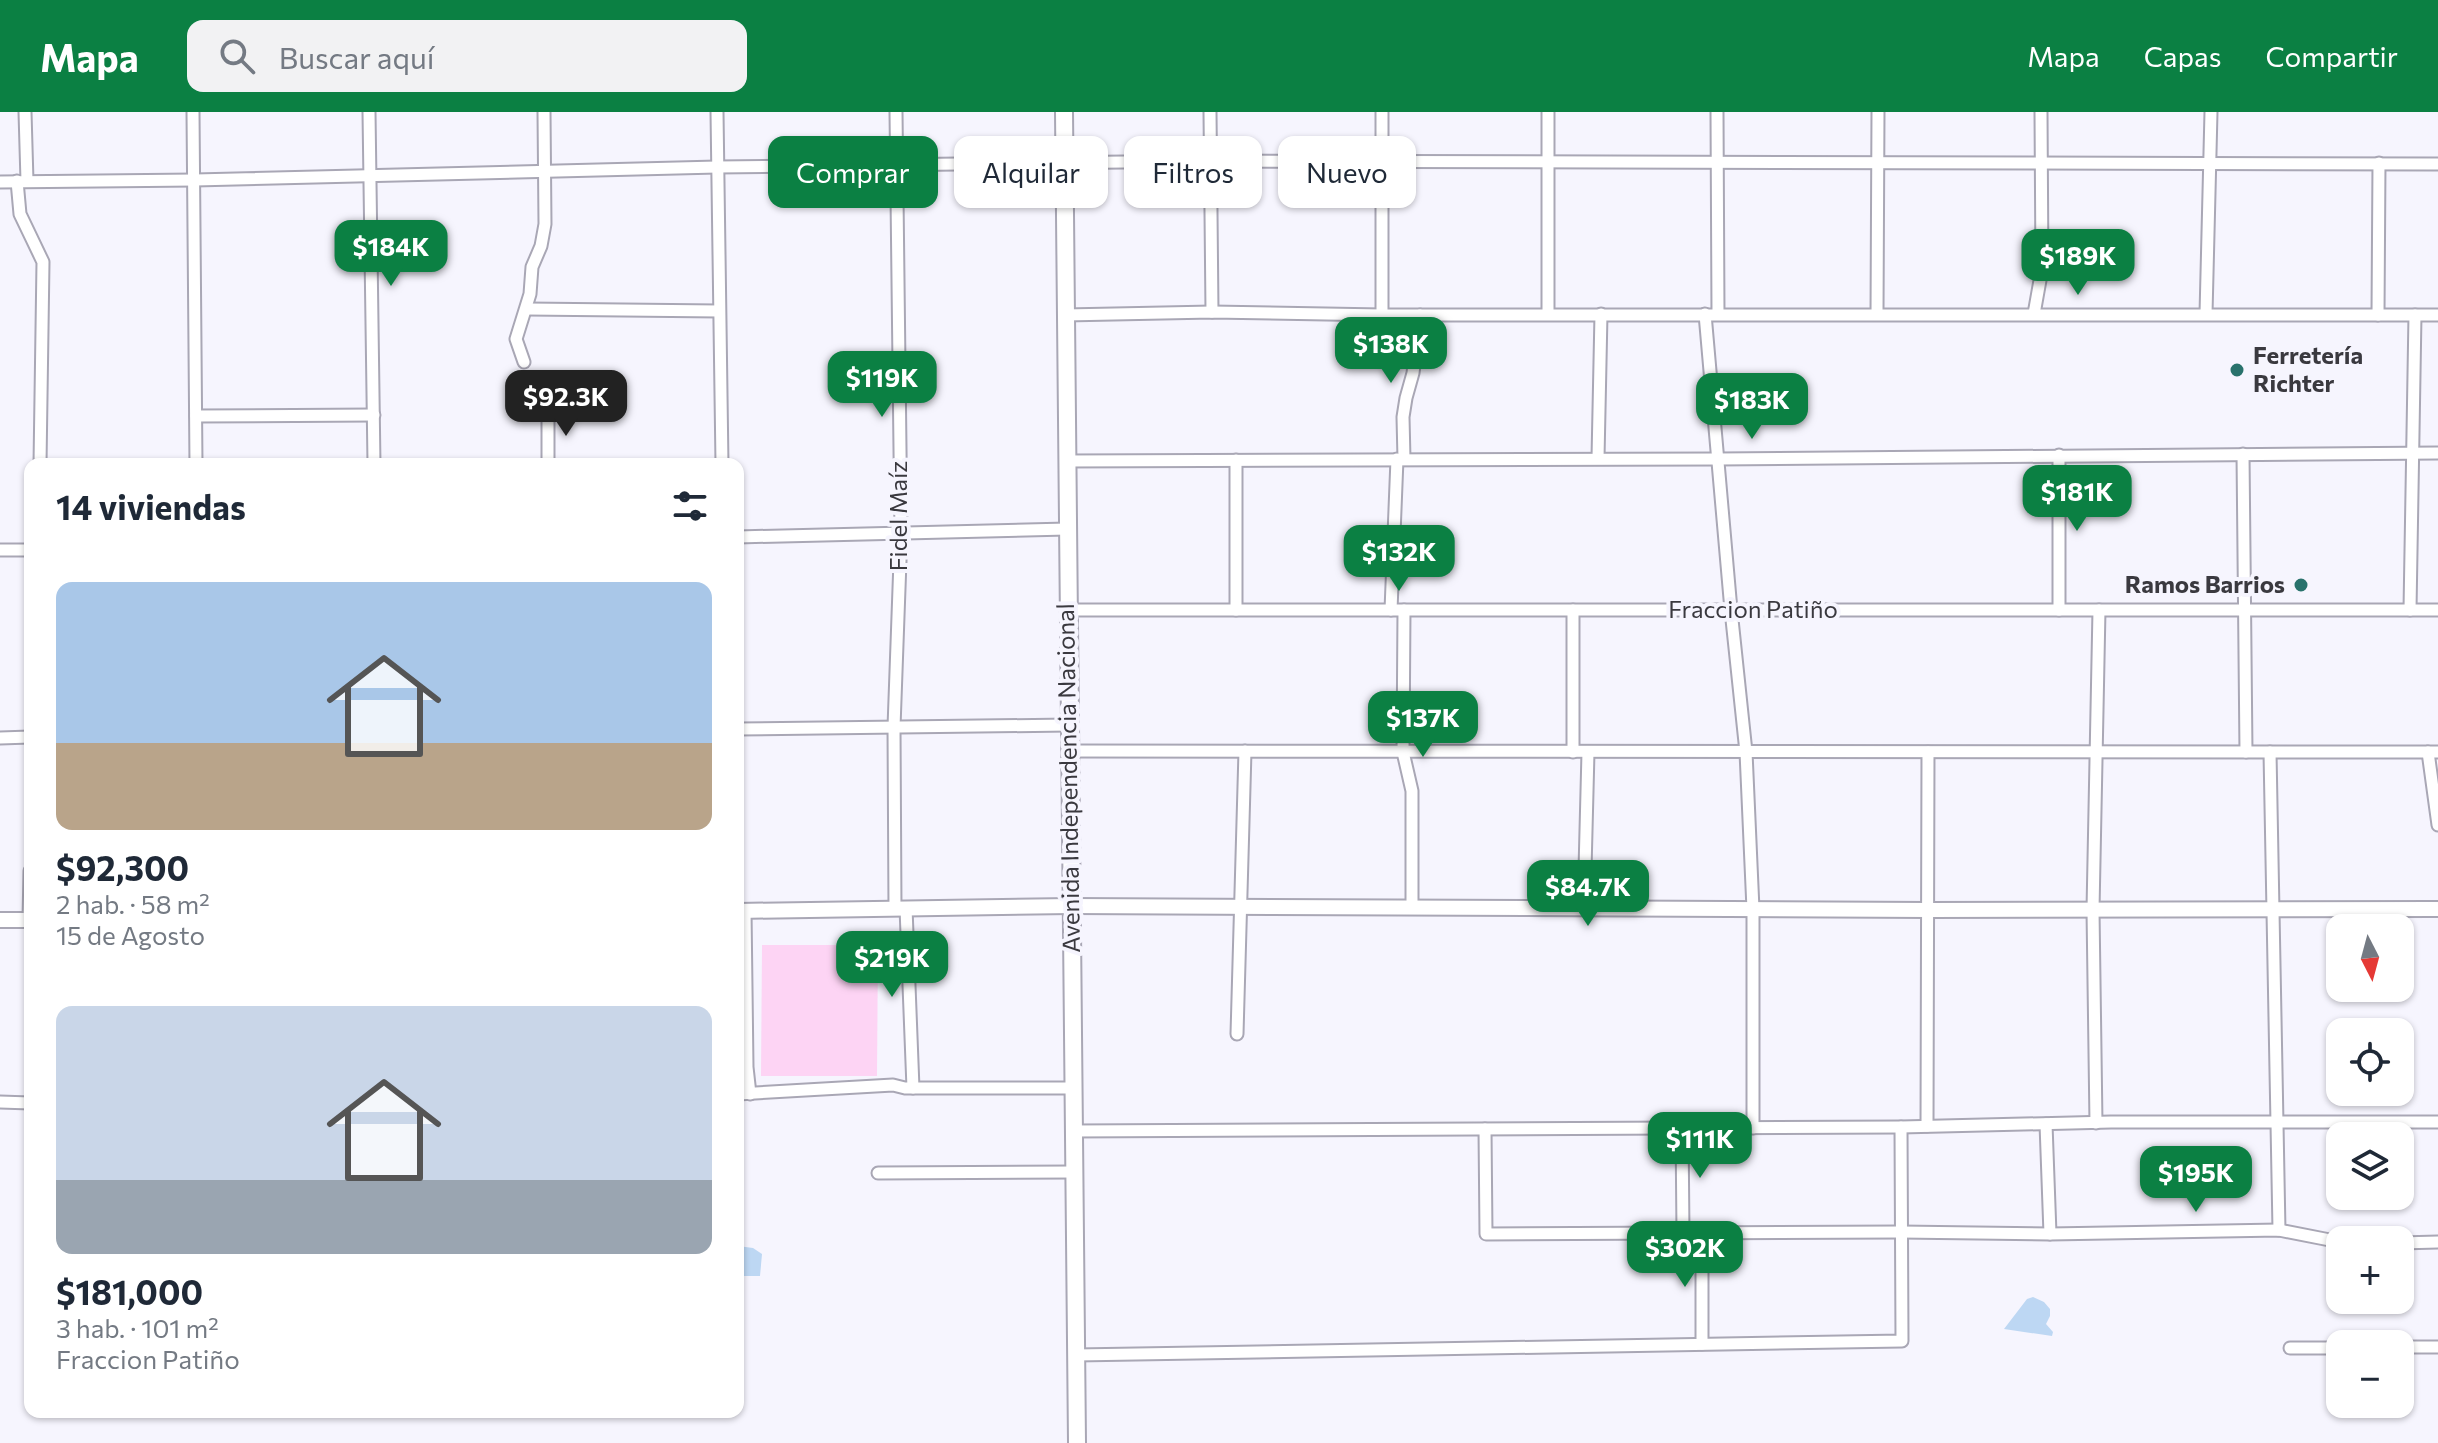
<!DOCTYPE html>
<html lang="es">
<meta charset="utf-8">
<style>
:root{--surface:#fff;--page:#f2f2f3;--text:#1f2937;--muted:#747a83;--accent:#0b8043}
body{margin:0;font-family:Commissioner,sans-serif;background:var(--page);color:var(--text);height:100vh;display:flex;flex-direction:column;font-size:30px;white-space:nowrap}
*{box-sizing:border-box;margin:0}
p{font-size:26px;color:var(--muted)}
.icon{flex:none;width:44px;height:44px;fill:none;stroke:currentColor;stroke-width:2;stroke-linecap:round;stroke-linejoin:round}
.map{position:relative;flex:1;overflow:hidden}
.sheet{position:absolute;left:24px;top:346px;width:720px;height:960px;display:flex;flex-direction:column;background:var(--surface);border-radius:16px;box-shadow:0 2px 6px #0004}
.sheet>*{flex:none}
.hud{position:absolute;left:768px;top:24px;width:760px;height:72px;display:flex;gap:16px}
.needle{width:52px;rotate:174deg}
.fabs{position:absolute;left:2326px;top:802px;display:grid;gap:16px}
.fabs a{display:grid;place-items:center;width:88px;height:88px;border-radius:16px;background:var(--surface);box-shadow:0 2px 6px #0004;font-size:40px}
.price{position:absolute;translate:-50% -68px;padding:0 18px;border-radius:16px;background:var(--accent);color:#fff;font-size:26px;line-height:52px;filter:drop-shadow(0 2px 4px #0008)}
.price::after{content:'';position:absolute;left:50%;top:48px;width:24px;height:18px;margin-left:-12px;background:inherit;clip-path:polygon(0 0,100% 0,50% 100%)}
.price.on{background:#222;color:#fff}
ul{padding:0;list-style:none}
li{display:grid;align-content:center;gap:16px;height:424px;padding:0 32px}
li span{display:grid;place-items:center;height:248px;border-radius:16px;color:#555}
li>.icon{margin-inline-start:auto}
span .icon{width:144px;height:144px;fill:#fffc;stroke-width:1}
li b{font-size:34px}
h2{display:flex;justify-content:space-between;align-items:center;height:96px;padding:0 32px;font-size:34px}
.tag{padding:0 28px;border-radius:16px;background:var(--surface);box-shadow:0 2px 6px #0004;font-size:28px;line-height:72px}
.tag.on{background:var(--accent);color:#fff}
header{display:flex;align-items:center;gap:48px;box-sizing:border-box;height:112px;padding:0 40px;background:var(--accent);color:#fff}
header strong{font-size:38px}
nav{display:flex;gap:44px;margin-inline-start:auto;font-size:28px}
.search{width:560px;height:72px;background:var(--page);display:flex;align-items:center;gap:20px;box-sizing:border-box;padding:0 28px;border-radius:16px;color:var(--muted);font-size:30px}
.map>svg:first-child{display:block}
.green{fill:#fdd4f4}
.water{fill:#bdd7f3}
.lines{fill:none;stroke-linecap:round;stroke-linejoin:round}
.minor-casing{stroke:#a9a7b5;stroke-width:15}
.tertiary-casing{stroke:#a9a7b5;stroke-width:18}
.secondary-casing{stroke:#a9a7b5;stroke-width:20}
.minor{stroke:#fff;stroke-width:11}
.tertiary{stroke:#fff;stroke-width:14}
.secondary{stroke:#fff;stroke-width:16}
.poi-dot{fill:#29726c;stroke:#f6f5fe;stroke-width:3}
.labels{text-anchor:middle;stroke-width:8;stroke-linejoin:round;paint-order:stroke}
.poi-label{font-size:24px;font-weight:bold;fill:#3a393f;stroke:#f6f5fe;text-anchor:start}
.street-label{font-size:24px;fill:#3a393f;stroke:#f6f5fe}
</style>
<header>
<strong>Mapa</strong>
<div class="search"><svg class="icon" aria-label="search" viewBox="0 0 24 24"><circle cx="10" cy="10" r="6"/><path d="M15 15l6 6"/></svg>Buscar aquí</div>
<nav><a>Mapa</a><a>Capas</a><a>Compartir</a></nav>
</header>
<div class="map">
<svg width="2438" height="1331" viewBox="0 0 2438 1331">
<rect width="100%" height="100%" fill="#f6f5fe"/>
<!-- green -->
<polygon class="green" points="762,833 878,833 877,964 761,964"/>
<!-- water -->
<g class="water">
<polygon points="738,1134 753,1136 762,1142 760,1164 738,1164"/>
<polygon points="2033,1185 2044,1190 2050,1197 2050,1204 2046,1212 2053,1220 2052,1224 2004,1217 2027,1187"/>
</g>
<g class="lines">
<!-- minor casing -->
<g class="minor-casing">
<g id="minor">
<polyline points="25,0 27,69"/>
<polyline points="193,0 196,352"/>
<polyline points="369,0 374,352"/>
<polyline points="717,0 722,352"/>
<polyline points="1210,0 1212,200"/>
<polyline points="1382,0 1382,203"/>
<polyline points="1548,0 1548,202"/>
<polyline points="1717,0 1718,202"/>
<polyline points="17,69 20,102 43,150 40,352"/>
<polyline points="0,70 195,68 717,55 1211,49 2438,52"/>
<polyline points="527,197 719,199"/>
<polyline points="1705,202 1731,498 1746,640 1753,797 1753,1016"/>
<polyline points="1877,202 1878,0"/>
<polyline points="2034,202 2042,157 2041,0"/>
<polyline points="2206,202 2211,0"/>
<polyline points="1065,203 1212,200 1382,203 2438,203"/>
<polyline points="2378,203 2379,51"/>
<polyline points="524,250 516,227 530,182 532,155 541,134 545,112 544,0"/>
<polyline points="196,304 374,303"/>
<polyline points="2243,342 2246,640"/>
<polyline points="2059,343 2059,498"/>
<polyline points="1598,346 1601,202"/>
<polyline points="1404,347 1403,305 1406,286 1413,261 1420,203"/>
<polyline points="1236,348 1236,498"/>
<polyline points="1066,349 1718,347 2438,341"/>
<polyline points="548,352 548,300"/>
<polyline points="738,425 1067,417"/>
<polyline points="0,438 30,438"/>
<polyline points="1067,498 2438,498"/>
<polyline points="1391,498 1397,347"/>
<polyline points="1404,498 1403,640 1412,679 1412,796"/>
<polyline points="1573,498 1573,640"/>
<polyline points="2410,498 2415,203"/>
<polyline points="738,617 1069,613"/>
<polyline points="0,626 30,625"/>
<polyline points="1069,639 2438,640"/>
<polyline points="2270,640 2279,1118"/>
<polyline points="2428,640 2438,713"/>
<polyline points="895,796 894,615 901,421 896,0"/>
<polyline points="906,796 913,976"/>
<polyline points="1584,797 1588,640"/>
<polyline points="745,798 747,955 750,982"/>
<polyline points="29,808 30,759"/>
<polyline points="1237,922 1245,639"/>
<polyline points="738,982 893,973 905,976 1073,976"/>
<polyline points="0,990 30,991"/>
<polyline points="2096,1011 2093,798 2099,498"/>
<polyline points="2046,1012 2050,1122"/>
<polyline points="1927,1014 1928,640"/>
<polyline points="1682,1016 1683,1121"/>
<polyline points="1485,1017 1486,1122 1901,1120 2050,1122 2279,1118 2340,1130"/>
<polyline points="1073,1019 1901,1015 2111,1010 2438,1010"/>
<polyline points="878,1061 1074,1060"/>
<polyline points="1702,1121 1702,1232"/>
<polyline points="2400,1131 2438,1130"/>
<polyline points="2400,1235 2438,1235"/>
<polyline points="2290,1236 2340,1236"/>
<polyline points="1076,1243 1902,1229 1901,1015"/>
</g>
</g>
<!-- tertiary casing -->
<g class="tertiary-casing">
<g id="tertiary">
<polyline points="738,799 1071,794 1929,798 2438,797"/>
<polyline points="0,808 30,808"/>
</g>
</g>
<!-- secondary casing -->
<g class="secondary-casing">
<polyline id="secondary" points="1064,0 1077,1331"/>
</g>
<!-- minor -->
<use href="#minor" class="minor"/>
<!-- tertiary -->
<use href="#tertiary" class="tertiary"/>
<!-- secondary -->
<use href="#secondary" class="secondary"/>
</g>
<!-- markers -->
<g class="poi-dot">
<circle cx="2237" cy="258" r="8"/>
<circle cx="2301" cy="473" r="8"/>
</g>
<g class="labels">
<!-- poi labels -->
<g class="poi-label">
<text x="2253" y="252">Ferretería<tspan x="2253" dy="28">Richter</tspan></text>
<text x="2285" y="481" text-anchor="end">Ramos Barrios</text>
</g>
<!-- street labels -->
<g class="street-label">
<text transform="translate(899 404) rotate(-90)" y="8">Fidel Maíz</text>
<text x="1753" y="506">Fraccion Patiño</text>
<text transform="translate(1069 666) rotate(-91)" y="8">Avenida Independencia Nacional</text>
</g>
</g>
</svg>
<div class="fabs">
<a><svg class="needle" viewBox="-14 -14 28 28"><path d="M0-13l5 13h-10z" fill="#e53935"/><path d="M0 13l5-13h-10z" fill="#747a83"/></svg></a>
<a><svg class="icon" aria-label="locate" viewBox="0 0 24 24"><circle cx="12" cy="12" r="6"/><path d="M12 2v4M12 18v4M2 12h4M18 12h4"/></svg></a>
<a><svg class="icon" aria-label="layers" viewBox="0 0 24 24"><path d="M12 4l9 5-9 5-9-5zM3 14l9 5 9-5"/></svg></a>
<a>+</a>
<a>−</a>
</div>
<b class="price" style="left:391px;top:176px">$184K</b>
<b class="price" style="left:2078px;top:185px">$189K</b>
<b class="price" style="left:1391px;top:273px">$138K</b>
<b class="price" style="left:882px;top:307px">$119K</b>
<b class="price on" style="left:566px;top:326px">$92.3K</b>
<b class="price" style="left:1752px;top:329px">$183K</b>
<b class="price" style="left:2077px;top:421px">$181K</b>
<b class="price" style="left:1399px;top:481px">$132K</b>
<b class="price" style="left:1423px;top:647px">$137K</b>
<b class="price" style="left:1588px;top:816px">$84.7K</b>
<b class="price" style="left:892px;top:887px">$219K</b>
<b class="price" style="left:1700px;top:1068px">$111K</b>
<b class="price" style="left:2196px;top:1102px">$195K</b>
<b class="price" style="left:1685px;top:1177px">$302K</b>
<div class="hud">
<a class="tag on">Comprar</a>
<a class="tag">Alquilar</a>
<a class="tag">Filtros</a>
<a class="tag">Nuevo</a>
</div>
<section class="sheet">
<h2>14 viviendas<svg class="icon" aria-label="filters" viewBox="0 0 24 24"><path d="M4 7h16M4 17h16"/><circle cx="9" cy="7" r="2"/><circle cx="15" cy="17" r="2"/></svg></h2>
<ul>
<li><span style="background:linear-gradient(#a9c7e8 65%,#b9a48a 0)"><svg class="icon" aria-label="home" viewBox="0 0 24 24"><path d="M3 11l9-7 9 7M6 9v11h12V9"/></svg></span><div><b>$92,300</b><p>2 hab. · 58 m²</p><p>15 de Agosto</p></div></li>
<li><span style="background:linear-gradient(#c9d6e8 70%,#9aa5b1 0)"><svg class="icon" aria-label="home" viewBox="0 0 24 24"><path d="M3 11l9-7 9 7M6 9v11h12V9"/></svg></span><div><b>$181,000</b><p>3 hab. · 101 m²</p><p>Fraccion Patiño</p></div></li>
</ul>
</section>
</div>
